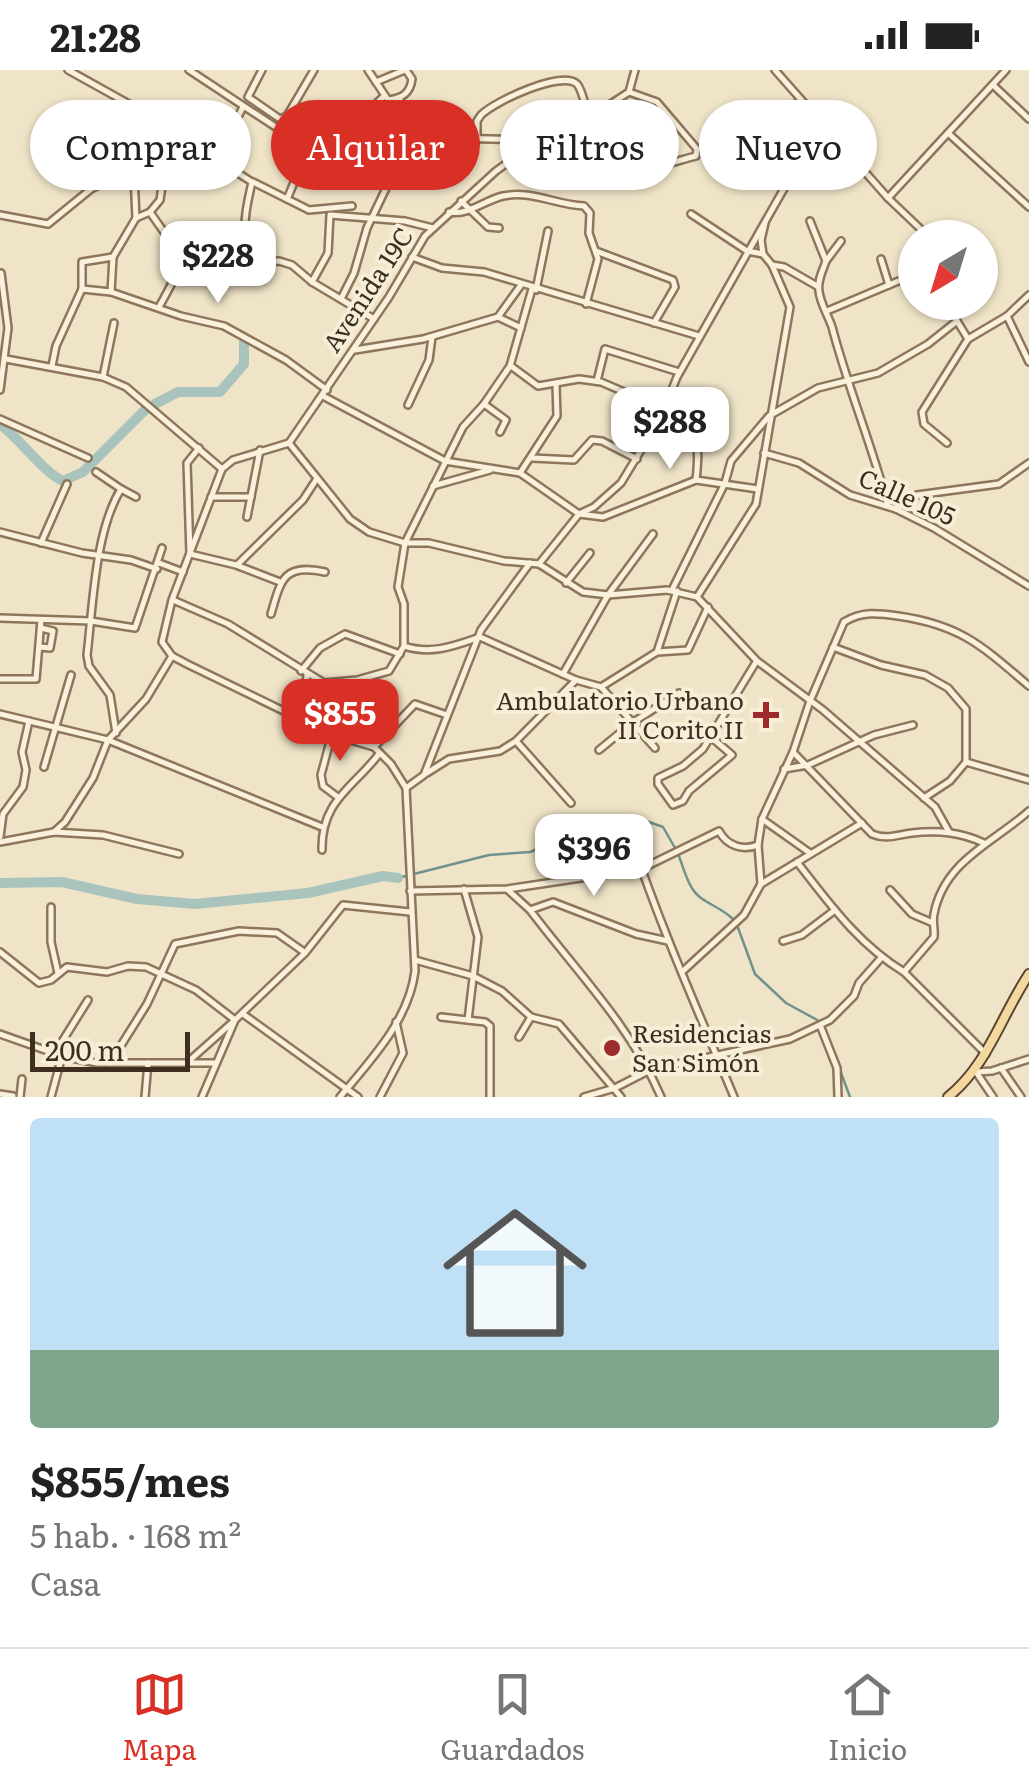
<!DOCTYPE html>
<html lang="es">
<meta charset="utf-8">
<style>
:root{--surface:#fff;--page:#f2f2f2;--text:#222;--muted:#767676;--line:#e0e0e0;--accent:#d93025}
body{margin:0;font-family:Literata,serif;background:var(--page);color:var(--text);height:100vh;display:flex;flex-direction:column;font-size:38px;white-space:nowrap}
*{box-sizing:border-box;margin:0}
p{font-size:32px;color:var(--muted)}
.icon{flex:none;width:55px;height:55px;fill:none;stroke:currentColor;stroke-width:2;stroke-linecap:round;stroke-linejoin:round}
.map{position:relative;height:1027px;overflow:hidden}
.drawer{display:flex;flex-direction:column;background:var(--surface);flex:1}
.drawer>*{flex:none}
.guide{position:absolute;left:30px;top:30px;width:970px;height:90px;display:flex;gap:20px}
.needle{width:65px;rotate:218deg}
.buttons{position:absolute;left:898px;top:150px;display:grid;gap:20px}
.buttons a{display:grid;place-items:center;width:100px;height:100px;border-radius:50%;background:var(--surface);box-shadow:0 2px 8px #0004;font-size:50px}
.scale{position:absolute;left:30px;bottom:25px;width:160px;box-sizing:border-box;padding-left:10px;border:5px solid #3d2e20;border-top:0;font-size:28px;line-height:35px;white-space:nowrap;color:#3d2e20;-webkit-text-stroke:8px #f7eed8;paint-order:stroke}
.price{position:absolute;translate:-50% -85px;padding:0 22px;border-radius:20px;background:#fff;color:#222;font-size:32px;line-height:65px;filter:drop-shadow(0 2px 5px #0008)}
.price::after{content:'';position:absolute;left:50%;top:60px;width:30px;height:22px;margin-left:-15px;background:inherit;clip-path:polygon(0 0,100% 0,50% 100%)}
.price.active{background:var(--accent);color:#fff}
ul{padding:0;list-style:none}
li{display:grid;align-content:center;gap:20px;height:530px;padding:0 30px}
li+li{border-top:2px solid var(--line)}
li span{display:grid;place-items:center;height:310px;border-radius:10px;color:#555}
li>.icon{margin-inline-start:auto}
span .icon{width:180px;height:180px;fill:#fffc;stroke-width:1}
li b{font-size:42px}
.tag{padding:0 35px;border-radius:45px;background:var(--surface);box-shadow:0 2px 8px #0004;font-size:35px;line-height:90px}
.tag.active{background:var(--accent);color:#fff}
.status{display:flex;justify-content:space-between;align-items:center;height:70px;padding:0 50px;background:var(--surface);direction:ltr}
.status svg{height:28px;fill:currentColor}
.tabs{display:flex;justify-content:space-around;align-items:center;height:140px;border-top:2px solid var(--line);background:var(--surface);font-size:28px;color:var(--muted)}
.tabs a{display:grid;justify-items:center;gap:5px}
.tabs .active{color:var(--accent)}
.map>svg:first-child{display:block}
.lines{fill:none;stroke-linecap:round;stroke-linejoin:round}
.stream{stroke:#6f938a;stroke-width:2.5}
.river{stroke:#a9c4bc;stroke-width:10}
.minor-casing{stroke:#8d765c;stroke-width:10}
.major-casing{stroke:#5b4430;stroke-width:12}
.minor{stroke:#faf1dc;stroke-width:5}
.major{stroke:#f3d9a0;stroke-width:8}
.poi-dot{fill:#9e2a2b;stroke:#f7eed8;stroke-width:4}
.labels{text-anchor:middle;stroke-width:8;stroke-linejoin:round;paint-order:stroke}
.street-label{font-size:25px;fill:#3d2e20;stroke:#f7eed8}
.poi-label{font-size:25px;fill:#3d2e20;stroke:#f7eed8;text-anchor:end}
</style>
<div class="status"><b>21:28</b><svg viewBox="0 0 49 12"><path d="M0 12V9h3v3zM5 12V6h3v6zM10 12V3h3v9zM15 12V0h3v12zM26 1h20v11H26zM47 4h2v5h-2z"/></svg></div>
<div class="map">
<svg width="1029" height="1027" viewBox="0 0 1029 1027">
<rect width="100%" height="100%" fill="#f0e4c8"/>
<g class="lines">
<!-- stream -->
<g class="stream">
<path d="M678,784C684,798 688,819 701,828C712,836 723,839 734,850"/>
<polyline points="398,808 489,785 530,782 553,772 605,767 649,752 663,757 675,778"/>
<polyline points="737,855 755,904 786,933 819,951"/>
<polyline points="824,957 850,1027"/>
</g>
<!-- river -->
<g class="river">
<polyline points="155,334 178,322 220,322 244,294 244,272"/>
<path d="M0,354C21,370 43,402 63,411L83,402L146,339"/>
<polyline points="0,813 62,812 137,829 195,834 308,823 383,806 398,808"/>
</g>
<!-- minor casing -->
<g class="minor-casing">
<g id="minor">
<polyline points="68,0 174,59 221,80"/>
<polyline points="189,0 318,85"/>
<polyline points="262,0 248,27 280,49 287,46 314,0"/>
<path d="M368,0L388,30C402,28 410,24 412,9L406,0"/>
<polyline points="775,0 888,128 930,168"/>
<polyline points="376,12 405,0"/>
<polyline points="993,15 1029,49"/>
<polyline points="383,27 354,55 389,100"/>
<polyline points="121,30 115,49 113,72 134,105 136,148"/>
<path d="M243,37L221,80L219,91L252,112C246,140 236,170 262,192L279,191L292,195L312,212L374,249"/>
<path d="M578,50C584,63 591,82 602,92C624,111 671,92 696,86L697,79L657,32L629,22"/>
<polyline points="766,56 801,30"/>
<polyline points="948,63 1029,137"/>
<path d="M477,70V51L481,45C495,31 562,0 577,14C583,21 585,37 588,45"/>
<polyline points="707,75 755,42 766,56 807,78"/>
<polyline points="811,108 829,101 860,97"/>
<polyline points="253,112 309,140 352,136"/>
<polyline points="389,112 389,100 416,71 404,53 400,29"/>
<polyline points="888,128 1006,0"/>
<path d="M287,129C296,110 309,65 331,61"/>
<polyline points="461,131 488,157 499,158"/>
<path d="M150,142C182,190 190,182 159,237"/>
<path d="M449,142C468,146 485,130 503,126C532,120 556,135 584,136L590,143L589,163L598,189L586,234"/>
<polyline points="691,144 747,181 763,184"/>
<polyline points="0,145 48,154 91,119 119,104 164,103"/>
<path d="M810,151L826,191C823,200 817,211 819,221C820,233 828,245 832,257C848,318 872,375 888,436"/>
<polyline points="596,181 673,210 675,217 654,253"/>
<polyline points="412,187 442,198 484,202 699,266"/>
<polyline points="881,189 889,215"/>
<polyline points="826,191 841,171"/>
<polyline points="772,195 784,197 817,216"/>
<polyline points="312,212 328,183 330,145 405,151 433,158"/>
<polyline points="82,219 111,222 181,246 224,256 286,290 327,320"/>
<polyline points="536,220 548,161"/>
<polyline points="111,222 113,187 136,148 150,142 160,130 167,81 174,59"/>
<polyline points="341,229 354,203 367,158 389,112 425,81 451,68 535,70"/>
<polyline points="951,232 957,251 968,269"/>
<polyline points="827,241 915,204"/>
<polyline points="1007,246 1029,292"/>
<polyline points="498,247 521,258"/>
<polyline points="355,280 423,269 498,247 521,215"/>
<polyline points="6,289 103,307 126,317 222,399"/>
<polyline points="52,296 56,276 82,219 82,192 113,187"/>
<polyline points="511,296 538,316 579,309 601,312 664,339"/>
<polyline points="103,307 114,253"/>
<polyline points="597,311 605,279 679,302"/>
<polyline points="0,320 8,258 1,203"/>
<polyline points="323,326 445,391 520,403 579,444 603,447 696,410 758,419"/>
<polyline points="484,334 506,350 500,362"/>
<polyline points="408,335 429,290 432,267"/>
<path d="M662,344C697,370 701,364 696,410"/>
<polyline points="0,349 88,388"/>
<path d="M289,373L233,390L222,399L172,530L162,572L172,586L187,594L331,664L374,677L391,694L406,718L415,901C409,950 371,990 340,1027"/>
<polyline points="289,373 350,449 369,462 405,473 429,473 504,491 539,494 583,522 608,525 667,520 697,527 757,591 823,640 935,737 949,762"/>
<polyline points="289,373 389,227 425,166 496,101 551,61 606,37 629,22 635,0"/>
<polyline points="947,373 924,354 922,342 968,269 1007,246 1029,225"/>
<polyline points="199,378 187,393 190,484 236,495 280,512"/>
<polyline points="764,383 799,393 850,425 896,439 934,458 1029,516"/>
<polyline points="532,388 574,390 592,370 602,371 637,389"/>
<polyline points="96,402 121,419"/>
<polyline points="520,403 557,346 556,315"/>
<polyline points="433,416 490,400"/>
<polyline points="211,427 251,427"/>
<polyline points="896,439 917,425 999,414 1029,393"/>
<polyline points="247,447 260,380"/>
<polyline points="0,462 82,483 131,490 157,499"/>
<polyline points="41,473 67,414"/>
<polyline points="159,493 183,502"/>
<polyline points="539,494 579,444 594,437 621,413 661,347 677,307 807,78 816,46"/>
<polyline points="237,495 303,430 316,410"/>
<polyline points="566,513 590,483"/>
<polyline points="672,520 725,413 731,391 769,346 818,318 878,303 928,274 957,251"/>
<polyline points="697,527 756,434 790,237 772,195 763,184 761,170 765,153"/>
<polyline points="173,530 228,554 324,613 357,610 389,601 404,576 404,534 398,517 405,473 463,357 484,334 510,296 532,219"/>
<path d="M271,544C281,509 284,493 325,502"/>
<polyline points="0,548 91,551 135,558 162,478"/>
<path d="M404,576C431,585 454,576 480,567L576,610L601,617L657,582L688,580L708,537"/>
<polyline points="40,577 50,578 53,561 41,558"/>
<polyline points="833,577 881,595 925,605 948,618 966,639 966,692 950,711 924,728"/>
<polyline points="657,582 677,521"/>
<polyline points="301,601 320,578 345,564 400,584"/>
<polyline points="563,604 608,525 653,464"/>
<polyline points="0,609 36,609 41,550"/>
<polyline points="601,617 655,678"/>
<polyline points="0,644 108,670 322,757"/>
<polyline points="302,651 307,605"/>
<path d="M116,663L110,625L89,596L87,585C93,535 95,461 121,419L136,427"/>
<polyline points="711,667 732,685 689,721 683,731 673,735 658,714 658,708 683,696 703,679 756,592"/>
<polyline points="516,671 571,733"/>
<polyline points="375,676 415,634 447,645"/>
<polyline points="599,680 632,653 679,623"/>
<path d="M793,682L872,764C887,770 896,765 912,763C938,760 960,762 984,773"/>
<polyline points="966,692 1029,710"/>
<polyline points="44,697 71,605"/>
<polyline points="784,699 808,695 874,665 913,655"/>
<polyline points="427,703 449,689 500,681 516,671 576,610"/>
<polyline points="406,718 424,705 481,560 530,493"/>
<polyline points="339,728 323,716 321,705 346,612"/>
<polyline points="762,749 810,783"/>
<polyline points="54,762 65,752 93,708 108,670 146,629 172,586"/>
<polyline points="0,767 3,744 23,717 26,700 22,682 29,651"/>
<path d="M631,768C660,856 698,941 734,1027"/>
<polyline points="0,772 54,762 103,765 179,784"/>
<path d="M322,780C321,731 352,719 379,684"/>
<path d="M797,792C829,833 858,874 904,902"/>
<path d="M761,814L758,775L762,749L793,682L810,631L844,552C862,541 878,543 898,546C961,555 982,576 1029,616"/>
<polyline points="464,819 478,867 468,950"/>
<polyline points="508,820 530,840 553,832 636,864 668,871"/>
<polyline points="890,820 912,844 933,853"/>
<path d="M410,821L507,819L641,799L719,761C727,776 743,781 758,775"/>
<polyline points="51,837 51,872 58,903"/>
<path d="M530,840C576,901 631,956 661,1027"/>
<polyline points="783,871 802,865 835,840"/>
<polyline points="0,882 39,913 51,910 67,897 107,902 128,896 146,897 196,920 235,950 189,991"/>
<polyline points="415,890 473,906 502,921 531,947 559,954 621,1027"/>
<polyline points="683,901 744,845 761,814 862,753"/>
<polyline points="243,944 358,1027"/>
<polyline points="441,947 485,952 490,956 490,1027"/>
<polyline points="820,955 837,998 838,1027"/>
<polyline points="0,964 62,986 97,993 214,993"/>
<polyline points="519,967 531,947"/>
<polyline points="55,983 88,930"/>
<path d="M986,984L904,902L934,867C935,858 932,852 934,844C944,791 993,773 1029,741"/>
<polyline points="110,993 147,934 175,874 239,861 277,863 304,882"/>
<polyline points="1001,998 1021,1027"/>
<polyline points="976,1002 992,1001 1029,989"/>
<polyline points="976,1002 993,1027"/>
<polyline points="0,1024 13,1026"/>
<polyline points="20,1027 22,1009"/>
<polyline points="51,1027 62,986"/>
<polyline points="145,1027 148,993"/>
<polyline points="202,1027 235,950 305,883 343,835 410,842"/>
<polyline points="380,1027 403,983 396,952"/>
<polyline points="584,1027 615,1018 650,1000 790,969 830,950 854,926 859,913 881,888"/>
</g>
</g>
<!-- major casing -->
<g class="major-casing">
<path id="major" d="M948,1027C988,995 1001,946 1029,904"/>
</g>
<!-- minor -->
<use href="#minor" class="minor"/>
<!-- major -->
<use href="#major" class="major"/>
</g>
<!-- markers -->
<g class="poi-dot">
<path d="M761 630h10v10h10v10h-10v10h-10v-10h-10v-10h10z"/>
<circle cx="612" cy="978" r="10"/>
</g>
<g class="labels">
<!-- street labels -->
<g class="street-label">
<text transform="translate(368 220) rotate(-57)" y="9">Avenida 19C</text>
<text transform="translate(907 427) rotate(24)" y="9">Calle 105</text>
</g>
<!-- poi labels -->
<g class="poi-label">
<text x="744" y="640">Ambulatorio Urbano<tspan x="744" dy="29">II Corito II</tspan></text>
<text x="632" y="973" text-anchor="start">Residencias<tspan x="632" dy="29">San Simón</tspan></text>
</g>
</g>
</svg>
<div class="buttons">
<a><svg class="needle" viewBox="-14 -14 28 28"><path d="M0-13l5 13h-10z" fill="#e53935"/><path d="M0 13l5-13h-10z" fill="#767676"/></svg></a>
</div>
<div class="scale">200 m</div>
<b class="price" style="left:218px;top:236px">$228</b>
<b class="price" style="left:670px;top:402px">$288</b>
<b class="price active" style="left:340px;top:694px">$855</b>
<b class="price" style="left:594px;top:829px">$396</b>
<div class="guide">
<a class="tag">Comprar</a>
<a class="tag active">Alquilar</a>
<a class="tag">Filtros</a>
<a class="tag">Nuevo</a>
</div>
</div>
<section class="drawer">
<ul>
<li><span style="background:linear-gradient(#bfe0f5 75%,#7fa58c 0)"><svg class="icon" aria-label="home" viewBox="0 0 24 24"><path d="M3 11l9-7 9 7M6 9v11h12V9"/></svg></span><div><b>$855/mes</b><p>5 hab. · 168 m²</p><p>Casa</p></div></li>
</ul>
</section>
<nav class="tabs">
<a class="active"><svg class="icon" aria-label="map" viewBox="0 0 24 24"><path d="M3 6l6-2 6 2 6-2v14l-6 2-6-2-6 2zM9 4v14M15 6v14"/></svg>Mapa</a>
<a><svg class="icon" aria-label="saved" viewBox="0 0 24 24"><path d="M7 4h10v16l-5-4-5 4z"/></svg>Guardados</a>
<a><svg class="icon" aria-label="home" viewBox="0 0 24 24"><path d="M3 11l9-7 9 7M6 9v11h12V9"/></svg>Inicio</a>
</nav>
